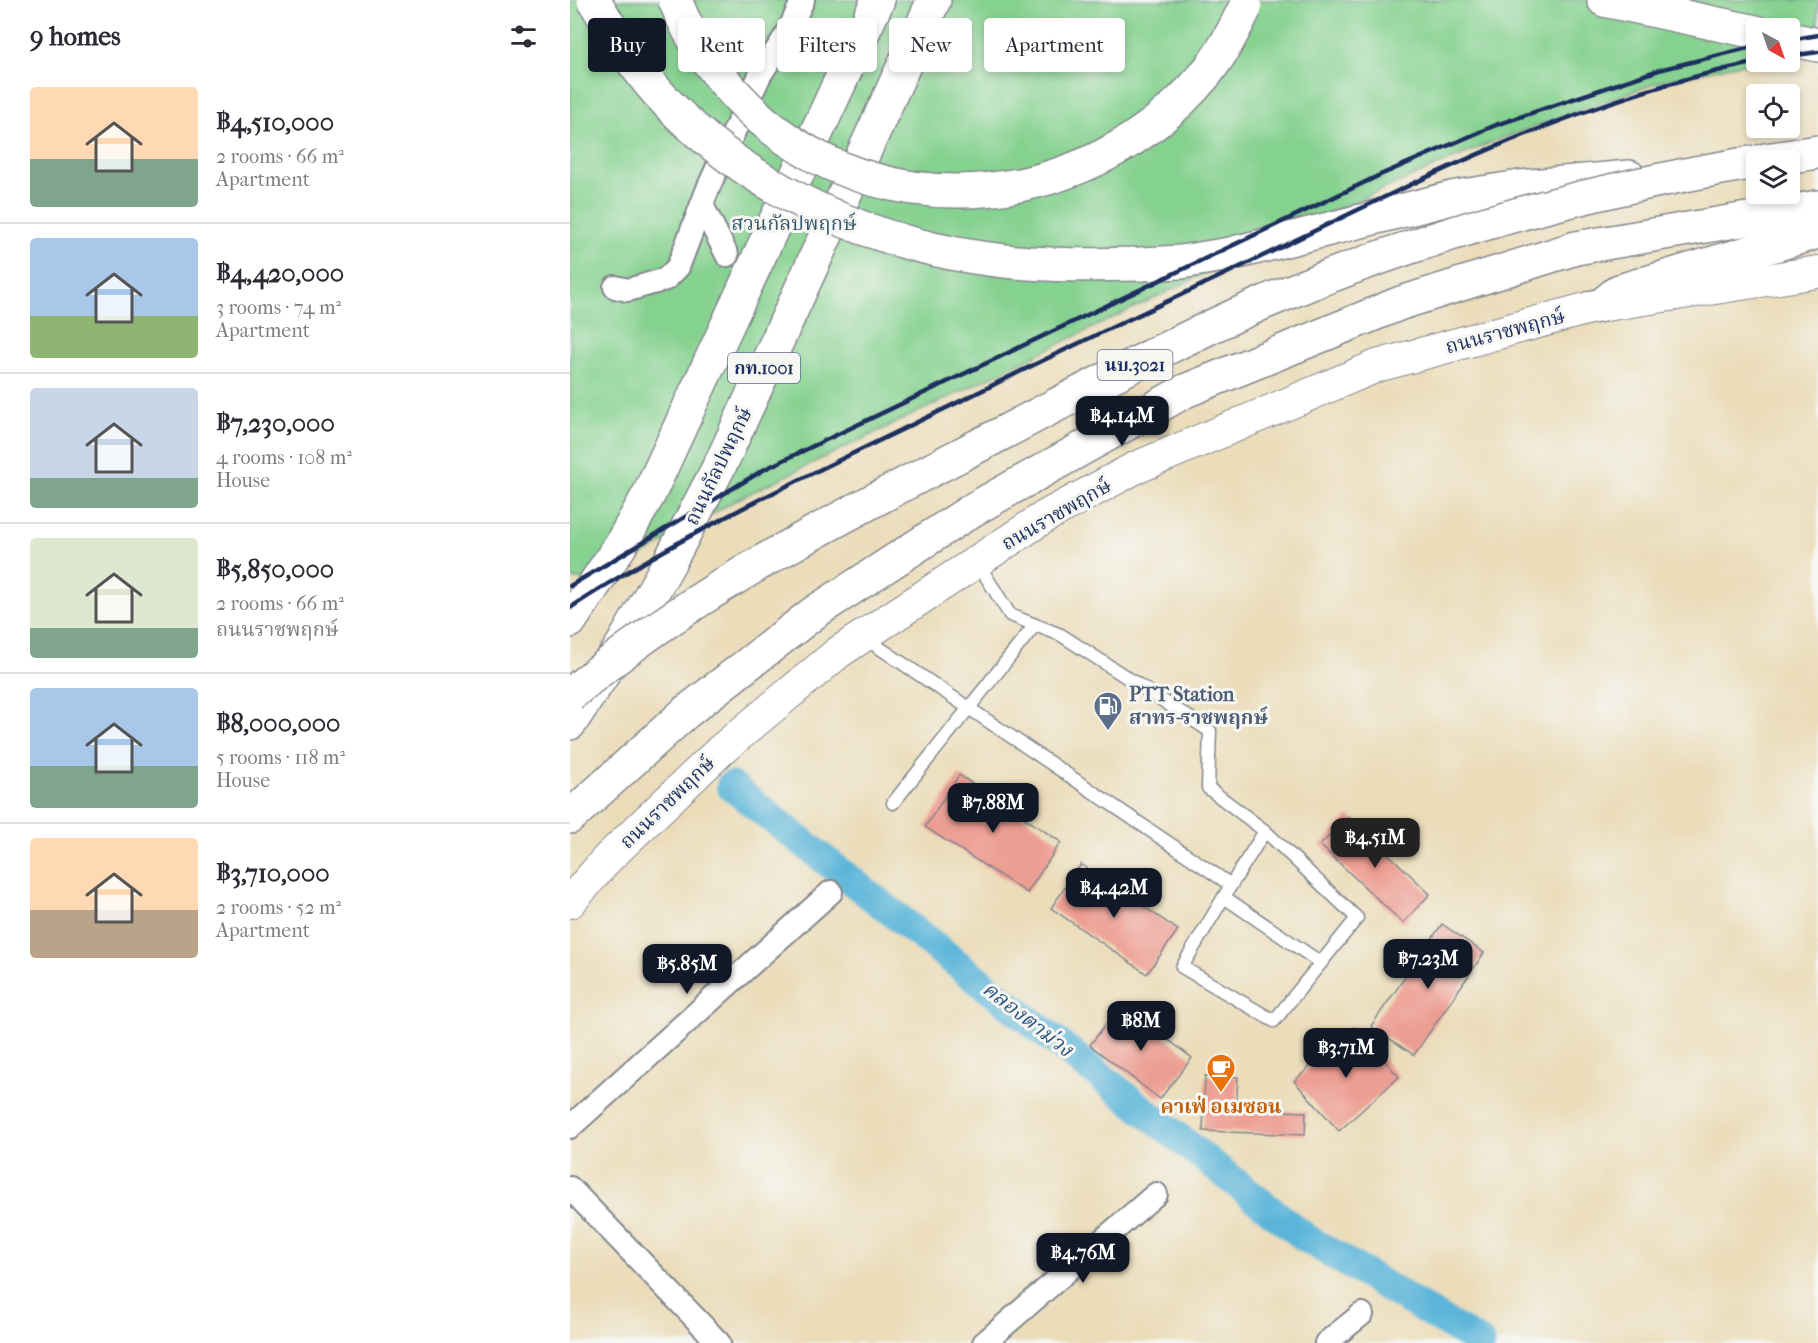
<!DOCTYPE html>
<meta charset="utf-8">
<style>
:root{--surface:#fff;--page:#f2f2f3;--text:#2b2b33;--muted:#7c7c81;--line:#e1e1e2;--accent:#111827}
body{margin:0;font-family:"IM FELL French Canon","Noto Serif Thai",serif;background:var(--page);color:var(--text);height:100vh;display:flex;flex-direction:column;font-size:22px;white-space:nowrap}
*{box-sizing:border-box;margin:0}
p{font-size:20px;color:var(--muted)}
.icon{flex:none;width:33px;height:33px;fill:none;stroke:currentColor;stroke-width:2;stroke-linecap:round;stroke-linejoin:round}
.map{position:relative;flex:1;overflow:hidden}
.side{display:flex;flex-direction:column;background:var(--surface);width:570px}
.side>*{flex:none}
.hud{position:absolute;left:18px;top:18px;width:570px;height:54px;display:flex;gap:12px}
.needle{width:39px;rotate:140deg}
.controls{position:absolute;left:1176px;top:18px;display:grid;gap:12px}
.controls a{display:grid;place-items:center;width:54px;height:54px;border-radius:6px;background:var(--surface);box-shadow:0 3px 9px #0003;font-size:30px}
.price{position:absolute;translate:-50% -51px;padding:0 14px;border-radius:12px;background:var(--accent);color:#fff;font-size:20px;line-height:39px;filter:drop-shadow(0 2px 3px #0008)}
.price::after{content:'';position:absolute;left:50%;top:36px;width:18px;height:14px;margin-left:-9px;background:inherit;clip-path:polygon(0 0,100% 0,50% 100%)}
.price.on{background:#222;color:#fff}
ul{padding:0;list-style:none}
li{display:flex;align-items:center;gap:18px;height:150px;padding:0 30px}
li+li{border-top:2px solid var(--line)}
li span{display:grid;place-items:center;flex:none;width:168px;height:120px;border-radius:6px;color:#555}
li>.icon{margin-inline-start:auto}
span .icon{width:72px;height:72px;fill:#fffc;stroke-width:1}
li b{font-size:26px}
h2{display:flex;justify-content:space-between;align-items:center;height:72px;padding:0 30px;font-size:26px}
.chip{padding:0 21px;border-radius:6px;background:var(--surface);box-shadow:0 3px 9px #0003;font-size:21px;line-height:54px}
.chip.on{background:var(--accent);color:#fff}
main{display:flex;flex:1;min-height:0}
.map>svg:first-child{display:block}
.green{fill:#85d18f;stroke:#508076;stroke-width:1.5}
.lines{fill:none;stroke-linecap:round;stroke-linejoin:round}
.canal{stroke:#5bb5d9;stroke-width:30}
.building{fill:#ed9e93}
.service-casing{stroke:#83868c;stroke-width:15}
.minor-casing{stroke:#83868c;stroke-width:26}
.secondary-casing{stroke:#83868c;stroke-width:34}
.primary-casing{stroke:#83868c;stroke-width:36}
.service{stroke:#fff;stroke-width:12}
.minor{stroke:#fff;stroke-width:22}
.secondary{stroke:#fff;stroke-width:32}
.primary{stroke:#fff;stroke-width:33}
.rail{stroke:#1b2f5e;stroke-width:4.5}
.primary-bridge-casing{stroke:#83868c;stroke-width:36;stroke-linecap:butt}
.primary-bridge{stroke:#fff;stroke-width:33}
.labels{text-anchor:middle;stroke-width:6;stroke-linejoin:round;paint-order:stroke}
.shield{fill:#f6f6f2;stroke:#5d6b8a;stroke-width:1.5}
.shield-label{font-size:18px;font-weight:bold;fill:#1b2f5e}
.park-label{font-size:20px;fill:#36586a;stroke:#f6f6f2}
.street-label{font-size:20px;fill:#1b2f5e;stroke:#f6f6f2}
.service-label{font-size:20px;font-weight:bold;fill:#4e5e75;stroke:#f6f6f2;text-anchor:start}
.food-label{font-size:20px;font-weight:bold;fill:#c56008;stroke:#f6f6f2}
.water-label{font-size:21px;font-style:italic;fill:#2e5783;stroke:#f6f6f2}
</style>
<main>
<section class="side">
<h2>9 homes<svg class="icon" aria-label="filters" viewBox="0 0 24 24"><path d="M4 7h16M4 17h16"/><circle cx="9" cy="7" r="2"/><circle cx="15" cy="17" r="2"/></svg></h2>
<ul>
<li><span style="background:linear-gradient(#ffd9b3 60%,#7fa58c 0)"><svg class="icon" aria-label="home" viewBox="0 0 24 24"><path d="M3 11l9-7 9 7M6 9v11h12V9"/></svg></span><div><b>฿4,510,000</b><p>2 rooms · 66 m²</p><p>Apartment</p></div></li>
<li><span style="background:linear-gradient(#a9c7e8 65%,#8fb573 0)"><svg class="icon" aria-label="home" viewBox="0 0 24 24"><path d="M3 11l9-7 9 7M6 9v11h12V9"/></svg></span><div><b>฿4,420,000</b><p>3 rooms · 74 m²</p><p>Apartment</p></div></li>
<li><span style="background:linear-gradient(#c9d6e8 75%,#7fa58c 0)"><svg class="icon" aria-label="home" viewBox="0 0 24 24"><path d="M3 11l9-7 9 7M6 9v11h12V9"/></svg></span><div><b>฿7,230,000</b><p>4 rooms · 108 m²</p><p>House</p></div></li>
<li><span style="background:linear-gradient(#dfe7d0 75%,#7fa58c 0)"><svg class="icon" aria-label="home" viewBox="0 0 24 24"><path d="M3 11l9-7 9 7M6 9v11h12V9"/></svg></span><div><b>฿5,850,000</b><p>2 rooms · 66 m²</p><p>ถนนราชพฤกษ์</p></div></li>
<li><span style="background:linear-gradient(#a9c7e8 65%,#7fa58c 0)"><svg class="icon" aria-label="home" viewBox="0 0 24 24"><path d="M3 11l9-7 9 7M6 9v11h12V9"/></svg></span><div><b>฿8,000,000</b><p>5 rooms · 118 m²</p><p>House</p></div></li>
<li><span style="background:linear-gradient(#ffd9b3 60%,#b9a48a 0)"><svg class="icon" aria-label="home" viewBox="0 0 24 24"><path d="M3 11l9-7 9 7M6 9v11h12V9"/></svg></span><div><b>฿3,710,000</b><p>2 rooms · 52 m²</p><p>Apartment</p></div></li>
</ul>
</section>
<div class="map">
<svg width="1248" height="1343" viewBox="0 0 1248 1343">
<rect width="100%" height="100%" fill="#f6f6f2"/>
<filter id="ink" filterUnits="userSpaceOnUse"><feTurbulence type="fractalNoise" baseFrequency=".0167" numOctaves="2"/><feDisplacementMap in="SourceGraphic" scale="12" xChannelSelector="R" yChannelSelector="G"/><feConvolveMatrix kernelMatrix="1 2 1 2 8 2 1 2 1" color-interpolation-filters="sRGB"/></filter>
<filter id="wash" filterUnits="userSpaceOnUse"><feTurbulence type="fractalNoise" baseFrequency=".008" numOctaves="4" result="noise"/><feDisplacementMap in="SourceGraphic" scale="24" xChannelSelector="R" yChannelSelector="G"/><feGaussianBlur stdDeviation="1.35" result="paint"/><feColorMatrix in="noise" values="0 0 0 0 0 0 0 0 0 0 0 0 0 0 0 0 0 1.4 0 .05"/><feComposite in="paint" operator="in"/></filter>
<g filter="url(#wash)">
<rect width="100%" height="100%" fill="#ebddba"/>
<!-- green -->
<polygon class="green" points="0,0 1248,0 1248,49 1220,28 1186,28 1186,61 1095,80 927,140 781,203 166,500 27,582 0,578"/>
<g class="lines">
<!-- canal -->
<polyline class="canal" points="161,786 736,1238 910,1343"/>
</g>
<g id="blocks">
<!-- building -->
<g class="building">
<polygon points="389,775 491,842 457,893 355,827"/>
<polygon points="779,816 860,894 833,923 750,845"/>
<polygon points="511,864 608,930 577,974 481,908"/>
<polygon points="872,924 914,953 844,1055 801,1026"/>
<polygon points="551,1004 622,1058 590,1099 520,1045"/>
<polygon points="784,1027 829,1077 769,1131 724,1081"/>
<polygon points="635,1076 668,1077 666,1109 736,1112 735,1135 633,1131"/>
</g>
</g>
</g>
<g filter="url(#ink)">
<use href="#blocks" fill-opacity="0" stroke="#83868c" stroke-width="1.5"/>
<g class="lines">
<!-- service casing -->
<g class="service-casing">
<g id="service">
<polyline points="295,638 661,885 695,831 638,788 640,731 491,635 440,615 407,562"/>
<polyline points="323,803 465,625"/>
<polyline points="661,885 612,967 704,1021 787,918 695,831"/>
<polyline points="654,897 751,963"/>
</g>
</g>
<!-- minor casing -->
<g class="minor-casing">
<g id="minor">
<polyline points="132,205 157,255"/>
<polyline points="45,287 58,290 96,279 108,267 139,186 190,75 217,34 233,0"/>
<polyline points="0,1127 261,892"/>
<polyline points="0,1188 149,1343"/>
<polyline points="414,1343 586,1194"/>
<polyline points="756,1343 792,1314"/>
</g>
</g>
<!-- secondary casing -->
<g class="secondary-casing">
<polyline id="secondary" points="0,902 38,858 151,750 269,652 476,516 563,469 807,366 1023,307 1248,272"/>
</g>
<!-- primary casing -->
<g class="primary-casing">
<g id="primary">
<polyline points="1034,0 1186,32"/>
<polyline points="1220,39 1248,45"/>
<polyline points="1195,160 1248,152"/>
<polyline points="571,264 611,262 660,254 886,197 950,187 1059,177"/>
<polyline points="1023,307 1032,305 1049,291 1248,232"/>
<polyline points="0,621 50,546 79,494 308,0"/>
<polyline points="0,723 53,644 100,561 153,459 364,0"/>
<polyline points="0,817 115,713 245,612 404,509 615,391 831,303 1006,248 1248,207"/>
</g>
</g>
<!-- service -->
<use href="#service" class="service"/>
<!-- minor -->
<use href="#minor" class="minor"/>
<!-- secondary -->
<use href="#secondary" class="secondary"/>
<!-- primary -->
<use href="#primary" class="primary"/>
<!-- rail -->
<g class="rail">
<polyline points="1220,40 1248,35"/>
<polyline points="1220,56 1248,52"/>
<polyline points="0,586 195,469 810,175 926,125 1089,70 1186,46"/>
<path d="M0,608C138,517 290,452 437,378C524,335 612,295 699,253C857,176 1014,97 1188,62"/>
</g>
<!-- primary-bridge casing -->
<g class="primary-bridge-casing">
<g id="primary-bridge">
<path d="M24,0C43,33 63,65 88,93C176,190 307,248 435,261C481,266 526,265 571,264"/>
<path d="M105,0C123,47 155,87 192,120C324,232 523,207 633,77C651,56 663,32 675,8"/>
<path d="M0,695C117,595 256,525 392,454C492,403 590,348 693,303C849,236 1019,190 1186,162"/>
</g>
</g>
<!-- primary-bridge -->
<use href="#primary-bridge" class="primary-bridge"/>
</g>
</g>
<!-- icons -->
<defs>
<g id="fuel-pin" transform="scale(1.5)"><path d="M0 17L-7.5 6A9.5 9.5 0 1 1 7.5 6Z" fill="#5c6f8a" stroke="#f6f6f2"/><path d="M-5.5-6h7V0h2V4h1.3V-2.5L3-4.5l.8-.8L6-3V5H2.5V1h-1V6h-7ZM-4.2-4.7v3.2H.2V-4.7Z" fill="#fff"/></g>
<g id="cafe-pin" transform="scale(1.5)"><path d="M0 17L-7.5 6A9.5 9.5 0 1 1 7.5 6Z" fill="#e8710a" stroke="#f6f6f2"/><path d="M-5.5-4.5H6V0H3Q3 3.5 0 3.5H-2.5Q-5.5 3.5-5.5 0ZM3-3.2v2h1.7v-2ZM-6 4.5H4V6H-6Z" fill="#fff"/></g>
</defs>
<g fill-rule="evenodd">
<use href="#fuel-pin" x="538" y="706"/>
<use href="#cafe-pin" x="651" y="1068"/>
</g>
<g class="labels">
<!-- shield labels -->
<g class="shield">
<rect x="527.5" y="350" width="75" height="30" rx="4.5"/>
<rect x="158" y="353" width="72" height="30" rx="4.5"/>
</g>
<g class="shield-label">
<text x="565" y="371">นบ.3021</text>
<text x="194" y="374">กท.1001</text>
</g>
<!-- park labels -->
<g class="park-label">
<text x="224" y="230">สวนกัลปพฤกษ์</text>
</g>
<!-- street labels -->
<g class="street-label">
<text transform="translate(935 331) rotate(-15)" y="7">ถนนราชพฤกษ์</text>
<text transform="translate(148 466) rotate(-64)" y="7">ถนนกัลปพฤกษ์</text>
<text transform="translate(486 514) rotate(-30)" y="7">ถนนราชพฤกษ์</text>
<text transform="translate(97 802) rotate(-44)" y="7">ถนนราชพฤกษ์</text>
</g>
<!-- service labels -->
<g class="service-label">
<text x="559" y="701">PTT Station<tspan x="559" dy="23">สาทร-ราชพฤกษ์</tspan></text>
</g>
<!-- food labels -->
<g class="food-label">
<text x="651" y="1113">คาเฟ่ อเมซอน</text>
</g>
<!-- water labels -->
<g class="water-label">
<text transform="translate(458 1019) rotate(38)" y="7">คลองตาม่วง</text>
</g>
</g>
</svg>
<div class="controls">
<a><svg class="needle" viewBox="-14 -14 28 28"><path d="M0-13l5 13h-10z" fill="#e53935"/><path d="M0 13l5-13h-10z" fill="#7c7c81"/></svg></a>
<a><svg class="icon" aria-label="locate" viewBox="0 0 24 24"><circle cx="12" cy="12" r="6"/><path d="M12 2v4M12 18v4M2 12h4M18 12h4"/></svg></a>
<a><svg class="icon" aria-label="layers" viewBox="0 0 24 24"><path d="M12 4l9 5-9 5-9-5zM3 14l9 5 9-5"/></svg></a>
</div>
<b class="price" style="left:552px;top:447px">฿4.14M</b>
<b class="price" style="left:423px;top:834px">฿7.88M</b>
<b class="price on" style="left:805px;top:869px">฿4.51M</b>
<b class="price" style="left:544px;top:919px">฿4.42M</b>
<b class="price" style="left:858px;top:990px">฿7.23M</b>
<b class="price" style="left:117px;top:995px">฿5.85M</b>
<b class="price" style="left:571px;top:1052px">฿8M</b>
<b class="price" style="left:776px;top:1079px">฿3.71M</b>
<b class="price" style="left:513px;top:1284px">฿4.76M</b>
<div class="hud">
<a class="chip on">Buy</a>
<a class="chip">Rent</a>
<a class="chip">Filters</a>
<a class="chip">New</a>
<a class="chip">Apartment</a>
</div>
</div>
</main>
